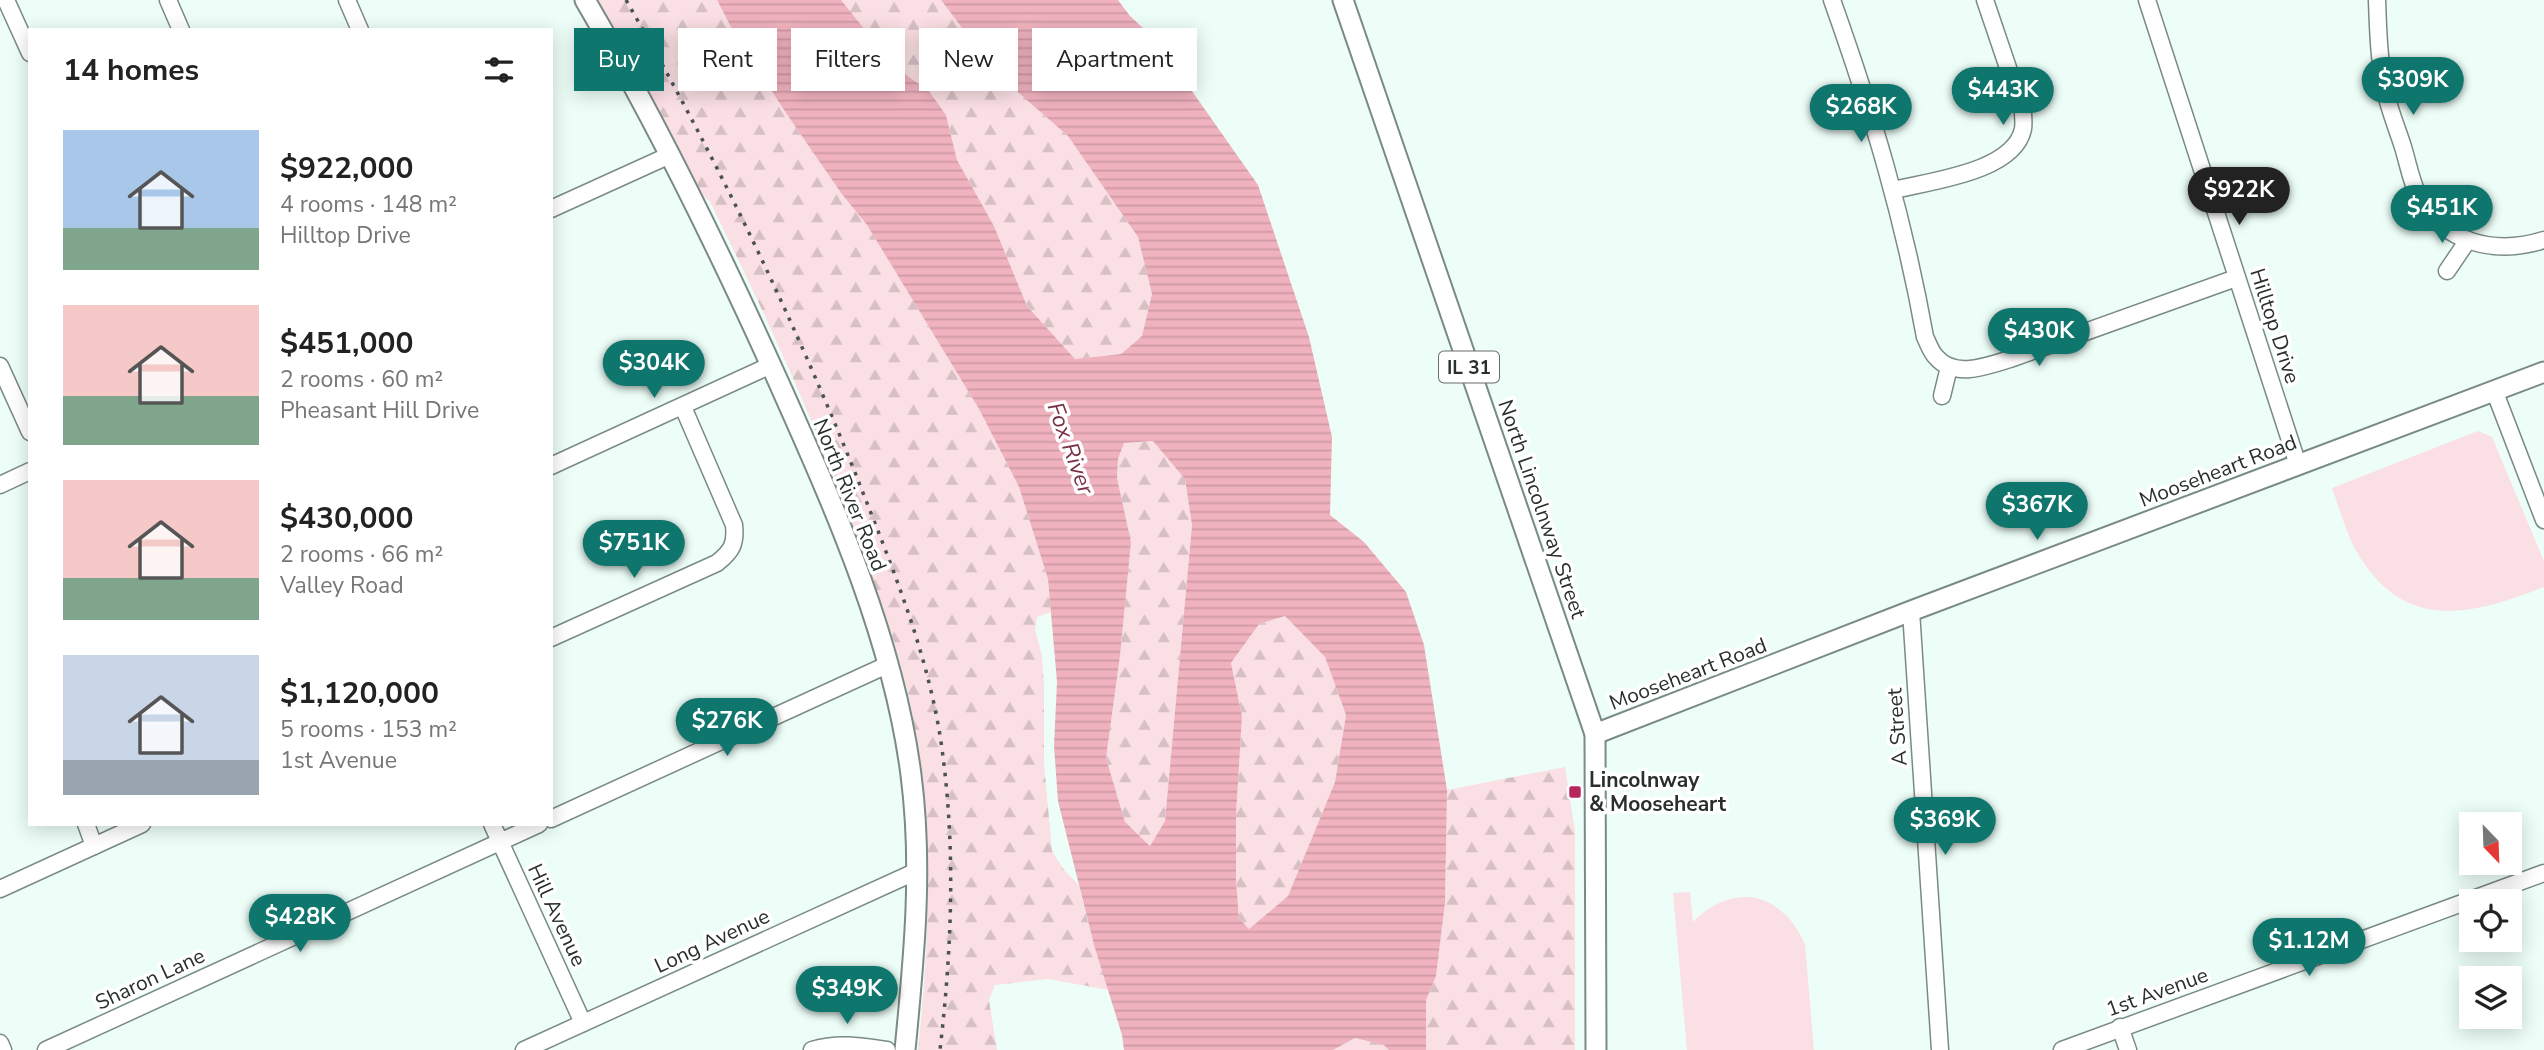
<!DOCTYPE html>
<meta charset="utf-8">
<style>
:root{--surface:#fff;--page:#f6f6f6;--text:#222;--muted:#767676;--accent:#0f766e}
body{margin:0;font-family:"Nunito Sans",sans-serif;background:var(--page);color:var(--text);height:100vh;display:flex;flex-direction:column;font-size:26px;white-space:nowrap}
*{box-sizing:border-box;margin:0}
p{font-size:23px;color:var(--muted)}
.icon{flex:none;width:38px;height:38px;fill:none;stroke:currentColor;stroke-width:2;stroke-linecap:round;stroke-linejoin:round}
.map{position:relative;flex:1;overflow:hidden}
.side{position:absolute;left:28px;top:28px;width:525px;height:798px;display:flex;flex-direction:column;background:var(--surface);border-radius:0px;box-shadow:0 4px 18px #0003}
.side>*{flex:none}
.hud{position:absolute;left:574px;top:28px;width:665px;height:63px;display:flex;gap:14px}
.needle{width:46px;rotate:157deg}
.tools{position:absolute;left:2459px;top:812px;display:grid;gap:14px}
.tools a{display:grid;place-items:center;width:63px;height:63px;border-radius:0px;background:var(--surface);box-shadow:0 4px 18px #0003;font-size:35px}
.price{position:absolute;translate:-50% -60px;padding:0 16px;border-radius:24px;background:var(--accent);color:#fff;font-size:23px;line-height:46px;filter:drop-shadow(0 2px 4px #0008)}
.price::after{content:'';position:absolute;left:50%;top:42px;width:21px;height:16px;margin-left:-10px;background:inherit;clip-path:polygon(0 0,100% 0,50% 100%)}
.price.selected{background:#222;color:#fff}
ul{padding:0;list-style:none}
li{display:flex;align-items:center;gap:21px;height:175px;padding:0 35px}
li span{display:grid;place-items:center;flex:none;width:196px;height:140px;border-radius:0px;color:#555}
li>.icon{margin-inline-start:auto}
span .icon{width:84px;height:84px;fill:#fffc;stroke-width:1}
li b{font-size:30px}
h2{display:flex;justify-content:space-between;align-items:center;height:84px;padding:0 35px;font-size:30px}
.chip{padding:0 24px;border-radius:0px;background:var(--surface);box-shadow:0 4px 18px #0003;font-size:24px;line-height:63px}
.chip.selected{background:var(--accent);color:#fff}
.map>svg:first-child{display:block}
.green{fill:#fadfe4}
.forest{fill:url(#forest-firs)}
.water{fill:url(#water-rules);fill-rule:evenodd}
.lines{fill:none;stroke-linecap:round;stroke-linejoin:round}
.minor-casing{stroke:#7a8a85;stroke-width:19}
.major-casing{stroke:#7a8a85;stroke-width:23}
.minor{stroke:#fff;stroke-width:16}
.major{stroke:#fff;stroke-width:19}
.rail{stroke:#4b5351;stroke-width:3.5;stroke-dasharray:3.5 7;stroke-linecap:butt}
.poi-dot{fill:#b5265a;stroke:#fff;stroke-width:2.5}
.labels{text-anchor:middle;stroke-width:7;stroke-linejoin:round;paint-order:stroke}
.shield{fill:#fff;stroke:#686d6c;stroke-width:2}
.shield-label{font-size:19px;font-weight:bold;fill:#282f2d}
.street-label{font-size:21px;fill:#282f2d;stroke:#fff}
.poi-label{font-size:21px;font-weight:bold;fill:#282f2d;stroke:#fff;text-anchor:start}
.water-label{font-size:23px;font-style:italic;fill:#793045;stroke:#fff}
</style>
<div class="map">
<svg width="2544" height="1050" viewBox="0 0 2544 1050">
<defs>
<pattern id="forest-firs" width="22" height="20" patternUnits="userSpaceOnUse" patternTransform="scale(1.75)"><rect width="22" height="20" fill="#fadfe4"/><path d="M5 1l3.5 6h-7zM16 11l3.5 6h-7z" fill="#d6c0c4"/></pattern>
<pattern id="water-rules" width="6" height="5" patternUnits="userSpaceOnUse" patternTransform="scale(1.75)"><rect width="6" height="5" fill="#f0b2bf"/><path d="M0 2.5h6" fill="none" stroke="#ce99a4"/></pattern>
</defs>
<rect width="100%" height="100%" fill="#edfef8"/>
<!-- green -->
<g class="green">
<path d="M2478,431L2492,437L2544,561V587C2470,616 2405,632 2358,554C2346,534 2340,509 2332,488Z"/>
<path d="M1690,892L1693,922C1733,881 1782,892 1805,944L1814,1050H1687L1673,893Z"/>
</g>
<!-- forest -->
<g class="forest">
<path d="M598,0H717L735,35L786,113L841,193L867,225L979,409L1019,487L1048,579L1051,612L1037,617L1035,630L1042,655L1044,684V764L1052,851L1064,870L1078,884L1094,945L1109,990L1048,979L995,985L989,1000L997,1050H918C930,937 934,825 912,713C902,660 883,607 864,556C821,435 767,317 710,202L701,194Z"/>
<polygon points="841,0 941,0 996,73 1068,136 1138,237 1152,294 1142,336 1121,354 1075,359 1027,306 994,226 957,160 946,115 929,91 895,67"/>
<polygon points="1154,441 1185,479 1192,525 1165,821 1150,846 1125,822 1106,758 1120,656 1131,542 1117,478 1118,459 1124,443"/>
<polygon points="1285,616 1325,657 1346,715 1335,782 1288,896 1249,929 1239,918 1236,880 1236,815 1242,716 1231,663 1259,624"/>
<polygon points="1565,767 1575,831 1575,1050 1426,1050 1426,1000 1436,976 1445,903 1447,790"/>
<polygon points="1355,1038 1385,1045 1389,1050 1333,1050"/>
</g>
<!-- water -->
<path class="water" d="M717,0H841L895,67L929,91L946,115L957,160L994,226L1027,306L1075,359L1121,354L1142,336L1152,294L1138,237L1068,136L996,73L941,0H1118L1130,16L1156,40L1258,185L1309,337L1332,437L1330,515L1364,542L1406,592L1424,645L1447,790L1445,903L1436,976L1426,1000V1050H1389L1384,1045L1355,1038L1333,1050H1124L1122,1035L1094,945L1058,801L1054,746L1057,682L1048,579L1019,487L979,409L867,225L841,193L786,113L735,35ZM1153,441L1185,479L1192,525L1165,821L1150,846L1125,822L1106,758L1120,656L1131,542L1117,478L1118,459L1124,443ZM1285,616L1325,657L1346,715L1335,782L1288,896L1249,929L1239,918L1236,880V815L1242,716L1231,663L1259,624Z"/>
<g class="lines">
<!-- minor casing -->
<g class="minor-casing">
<g id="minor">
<polyline points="6,0 30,53"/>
<polyline points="168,0 181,30"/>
<polyline points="347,0 360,30"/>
<path d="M1832,0C1872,112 1904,219 1925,337C1928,343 1931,352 1936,357C1955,379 1987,366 2010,359L2236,278"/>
<polyline points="2147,0 2298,465"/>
<path d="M2377,0C2378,30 2379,60 2385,90C2389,109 2397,128 2403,147C2408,163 2411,182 2419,197C2444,244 2496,255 2544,240"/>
<path d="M1894,190C1930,181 2014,172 2023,129C2024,124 2023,117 2023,112L1985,0"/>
<polyline points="551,209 670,155"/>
<polyline points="2447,271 2468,240"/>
<polyline points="0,366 30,432"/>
<polyline points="2494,390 2544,520"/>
<polyline points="1942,396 1949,367"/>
<polyline points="551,466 771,365"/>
<polyline points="0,485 30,471"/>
<polyline points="1911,611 1940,1050"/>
<path d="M551,638L717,563C732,551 736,544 734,525L683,407"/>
<polyline points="551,819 887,665"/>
<polyline points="86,824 94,846"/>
<polyline points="492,824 583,1023"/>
<polyline points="0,889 142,824"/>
<polyline points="2120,1027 2128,1050"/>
<polyline points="0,1043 3,1050"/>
<polyline points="46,1050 539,824"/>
<polyline points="524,1050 917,871"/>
<path d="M812,1050C838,1042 861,1046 887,1050"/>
<polyline points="2062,1050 2544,873"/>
</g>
</g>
<!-- major casing -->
<g class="major-casing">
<g id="major">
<path d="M585,0C659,126 723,258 783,392C837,513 894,642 911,775C923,867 914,958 905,1050"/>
<polyline points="1343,0 1595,734 1596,1050"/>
<polyline points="1595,734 1911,611 2544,372"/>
</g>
</g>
<!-- minor -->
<use href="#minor" class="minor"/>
<!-- major -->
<use href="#major" class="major"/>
<!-- rail -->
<path class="rail" d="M626,0C714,153 790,311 856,475C890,562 927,649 941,742C956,846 952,946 940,1050"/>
</g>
<!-- markers -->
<rect class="poi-dot" x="1568" y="785" width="14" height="14" rx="3.5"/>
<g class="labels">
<!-- shield labels -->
<rect class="shield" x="1439" y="351.5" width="60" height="31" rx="5"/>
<g class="shield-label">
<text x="1469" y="374">IL 31</text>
</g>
<!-- street labels -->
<g class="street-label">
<text transform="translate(2275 326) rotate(72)" y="7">Hilltop Drive</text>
<text transform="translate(2218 471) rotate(-21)" y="7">Mooseheart Road</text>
<text transform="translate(850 495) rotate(68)" y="7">North River Road</text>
<text transform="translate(1542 509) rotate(71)" y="7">North Lincolnway Street</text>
<text transform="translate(1688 674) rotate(-21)" y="7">Mooseheart Road</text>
<text transform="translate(1897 727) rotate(-94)" y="7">A Street</text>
<text transform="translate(557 915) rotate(65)" y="7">Hill Avenue</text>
<text transform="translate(712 941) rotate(-25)" y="7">Long Avenue</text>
<text transform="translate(150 979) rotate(-25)" y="7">Sharon Lane</text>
<text transform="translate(2157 992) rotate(-20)" y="7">1st Avenue</text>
</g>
<!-- poi labels -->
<g class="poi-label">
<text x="1589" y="787">Lincolnway<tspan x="1589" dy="24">&amp; Mooseheart</tspan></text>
</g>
<!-- water labels -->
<g class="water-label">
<text transform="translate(1071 448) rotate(70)" y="8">Fox River</text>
</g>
</g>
</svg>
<div class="tools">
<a><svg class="needle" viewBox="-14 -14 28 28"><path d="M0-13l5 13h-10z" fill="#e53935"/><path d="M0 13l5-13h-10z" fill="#767676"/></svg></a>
<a><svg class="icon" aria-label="locate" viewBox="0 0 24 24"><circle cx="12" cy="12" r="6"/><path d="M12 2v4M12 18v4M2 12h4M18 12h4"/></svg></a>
<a><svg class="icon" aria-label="layers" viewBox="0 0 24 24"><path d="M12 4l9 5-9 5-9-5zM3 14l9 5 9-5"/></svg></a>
</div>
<b class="price" style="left:2413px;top:117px">$309K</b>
<b class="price" style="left:2003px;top:127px">$443K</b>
<b class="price" style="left:1861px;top:144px">$268K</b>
<b class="price selected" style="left:2239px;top:227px">$922K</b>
<b class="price" style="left:2442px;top:245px">$451K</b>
<b class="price" style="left:2039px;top:368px">$430K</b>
<b class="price" style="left:654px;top:400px">$304K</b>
<b class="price" style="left:2037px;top:542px">$367K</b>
<b class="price" style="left:634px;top:580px">$751K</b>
<b class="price" style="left:727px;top:758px">$276K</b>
<b class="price" style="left:1945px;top:857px">$369K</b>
<b class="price" style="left:300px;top:954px">$428K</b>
<b class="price" style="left:2309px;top:978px">$1.12M</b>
<b class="price" style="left:847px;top:1026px">$349K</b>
<div class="hud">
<a class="chip selected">Buy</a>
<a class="chip">Rent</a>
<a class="chip">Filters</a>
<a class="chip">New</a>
<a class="chip">Apartment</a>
</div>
<section class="side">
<h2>14 homes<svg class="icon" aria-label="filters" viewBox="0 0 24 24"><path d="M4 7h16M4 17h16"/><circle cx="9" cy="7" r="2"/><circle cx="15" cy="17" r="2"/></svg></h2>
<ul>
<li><span style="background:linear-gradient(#a9c7e8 70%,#7fa58c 0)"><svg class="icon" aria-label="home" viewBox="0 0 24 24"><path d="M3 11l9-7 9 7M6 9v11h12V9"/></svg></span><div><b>$922,000</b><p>4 rooms · 148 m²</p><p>Hilltop Drive</p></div></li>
<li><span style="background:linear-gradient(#f6c9c9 65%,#7fa58c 0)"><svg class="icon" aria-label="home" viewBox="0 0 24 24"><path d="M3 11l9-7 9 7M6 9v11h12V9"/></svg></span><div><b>$451,000</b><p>2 rooms · 60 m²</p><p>Pheasant Hill Drive</p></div></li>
<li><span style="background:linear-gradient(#f6c9c9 70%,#7fa58c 0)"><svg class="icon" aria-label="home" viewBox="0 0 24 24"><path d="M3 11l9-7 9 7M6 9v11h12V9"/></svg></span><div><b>$430,000</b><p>2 rooms · 66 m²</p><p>Valley Road</p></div></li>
<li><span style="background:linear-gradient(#c9d6e8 75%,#9aa5b1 0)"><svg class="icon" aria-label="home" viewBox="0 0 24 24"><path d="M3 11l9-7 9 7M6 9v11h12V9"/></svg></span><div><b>$1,120,000</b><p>5 rooms · 153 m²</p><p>1st Avenue</p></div></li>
</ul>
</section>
</div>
